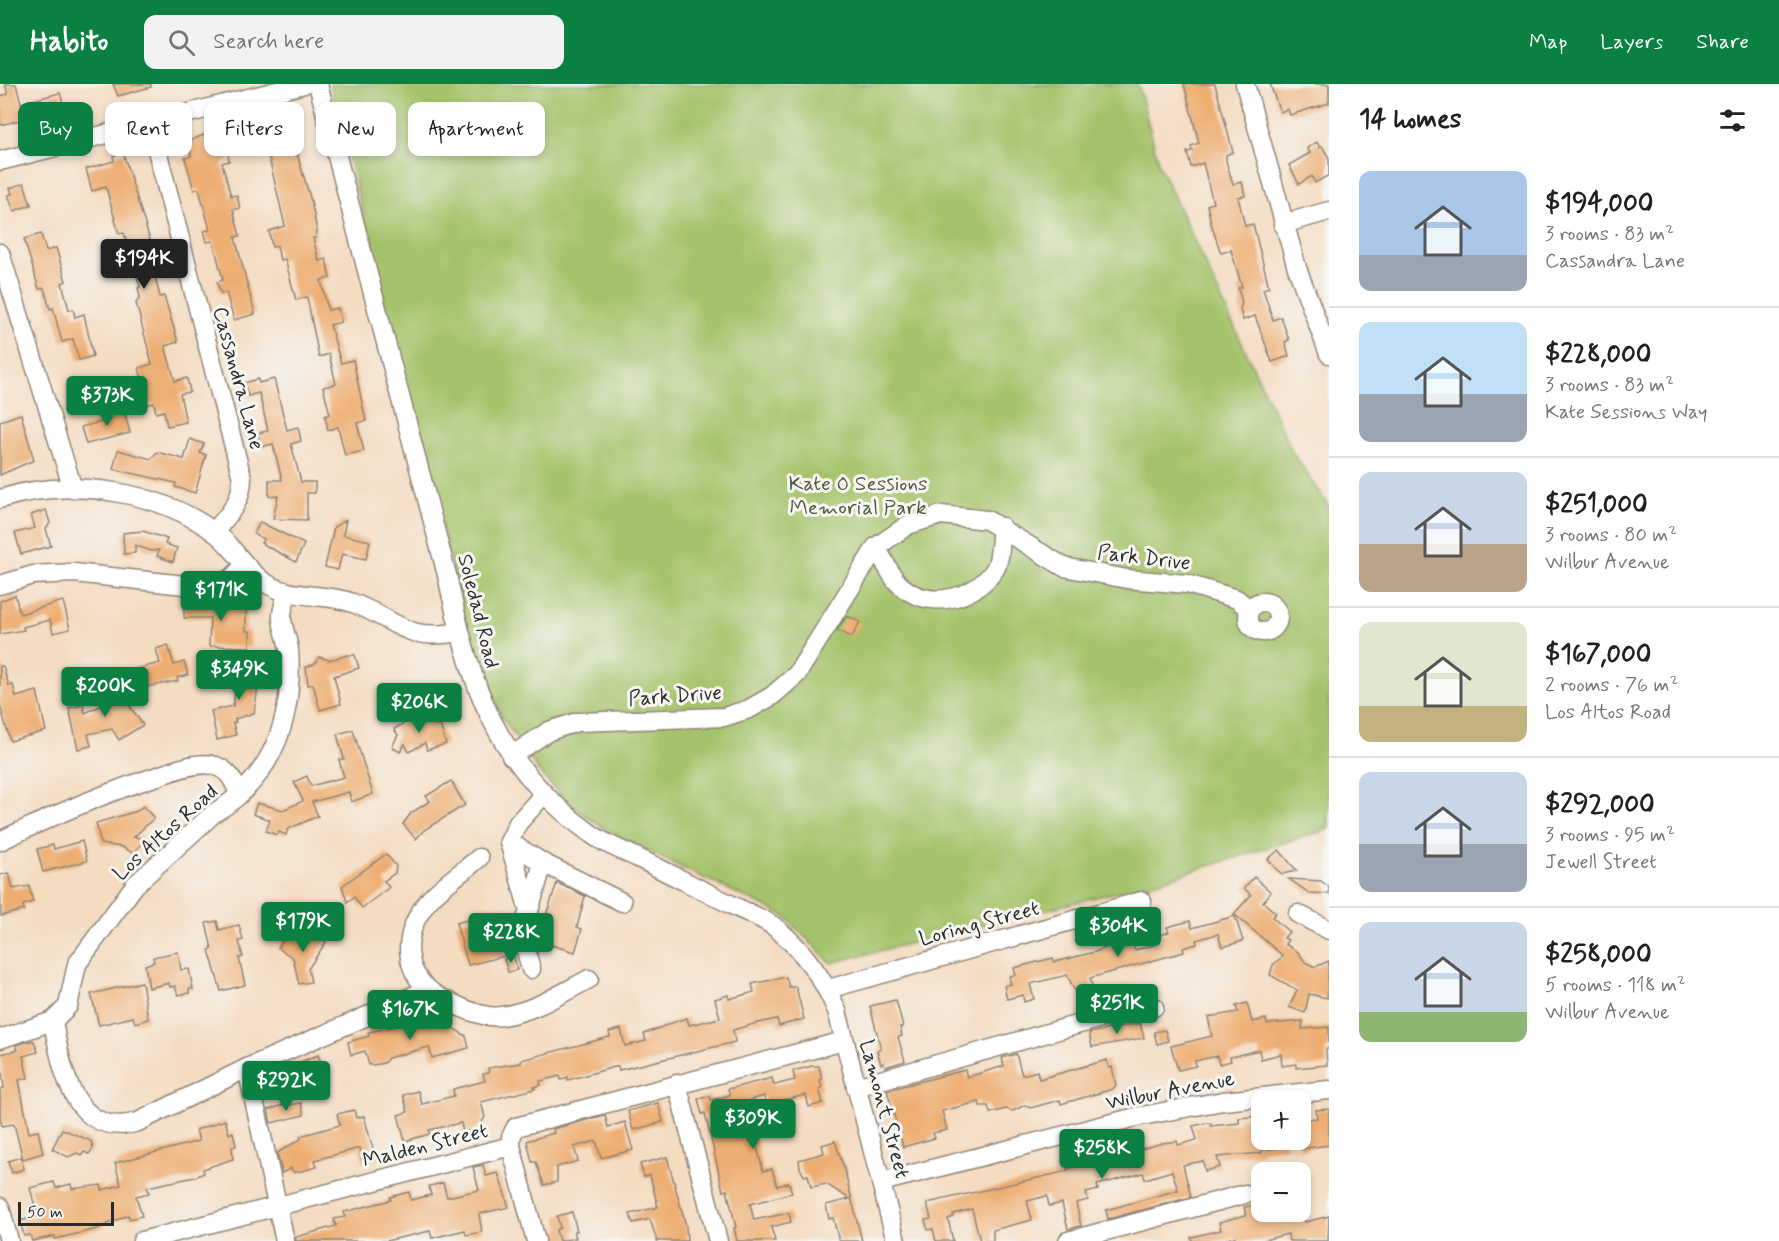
<!DOCTYPE html>
<meta charset="utf-8">
<style>
:root{--surface:#fff;--page:#f2f2f2;--text:#202124;--muted:#757577;--line:#e0e0e0;--accent:#0b8043}
body{margin:0;font-family:Mynerve,sans-serif;background:var(--page);color:var(--text);height:100vh;display:flex;flex-direction:column;font-size:22px;white-space:nowrap}
*{box-sizing:border-box;margin:0}
p{font-size:20px;color:var(--muted)}
.icon{flex:none;width:33px;height:33px;fill:none;stroke:currentColor;stroke-width:2;stroke-linecap:round;stroke-linejoin:round}
.map{position:relative;flex:1;overflow:hidden}
.side{display:flex;flex-direction:column;background:var(--surface);width:450px}
.side>*{flex:none}
.hud{position:absolute;left:18px;top:18px;width:570px;height:54px;display:flex;gap:12px}
.buttons{position:absolute;left:1251px;top:1006px;display:grid;gap:12px}
.buttons a{display:grid;place-items:center;width:60px;height:60px;border-radius:12px;background:var(--surface);box-shadow:0 3px 9px #0003;font-size:30px}
.scale{position:absolute;left:18px;bottom:15px;width:96px;box-sizing:border-box;padding-left:6px;border:3px solid #2b2b2b;border-top:0;font-size:16px;line-height:21px;white-space:nowrap;color:#2b2b2b;-webkit-text-stroke:4px #f6f6f2;paint-order:stroke}
.price{position:absolute;translate:-50% -51px;padding:0 14px;border-radius:6px;background:var(--accent);color:#fff;font-size:20px;line-height:39px;filter:drop-shadow(0 2px 3px #0008)}
.price::after{content:'';position:absolute;left:50%;top:36px;width:18px;height:14px;margin-left:-9px;background:inherit;clip-path:polygon(0 0,100% 0,50% 100%)}
.price.selected{background:#222;color:#fff}
ul{padding:0;list-style:none}
li{display:flex;align-items:center;gap:18px;height:150px;padding:0 30px}
li+li{border-top:2px solid var(--line)}
li span{display:grid;place-items:center;flex:none;width:168px;height:120px;border-radius:12px;color:#555}
li>.icon{margin-inline-start:auto}
span .icon{width:72px;height:72px;fill:#fffc;stroke-width:1}
li b{font-size:26px}
h2{display:flex;justify-content:space-between;align-items:center;height:72px;padding:0 30px;font-size:26px}
.chip{padding:0 21px;border-radius:12px;background:var(--surface);box-shadow:0 3px 9px #0003;font-size:21px;line-height:54px}
.chip.selected{background:var(--accent);color:#fff}
header{display:flex;align-items:center;gap:36px;box-sizing:border-box;height:84px;padding:0 30px;background:var(--accent);color:#fff}
header strong{font-size:28px}
nav{display:flex;gap:33px;margin-inline-start:auto;font-size:21px}
.search{width:420px;height:54px;background:var(--page);display:flex;align-items:center;gap:15px;box-sizing:border-box;padding:0 21px;border-radius:12px;color:var(--muted);font-size:22px}
main{display:flex;flex:1;min-height:0}
.map>svg:first-child{display:block}
.green{fill:#a5c36b;stroke:#68774b;stroke-width:1.5}
.building{fill:#eead71}
.lines{fill:none;stroke-linecap:round;stroke-linejoin:round}
.minor-casing{stroke:#908476;stroke-width:21}
.minor{stroke:#fff;stroke-width:18}
.labels{text-anchor:middle;stroke-width:6;stroke-linejoin:round;paint-order:stroke}
.street-label{font-size:21px;fill:#2b2b2b;stroke:#f6f6f2}
.park-label{font-size:21px;fill:#50593e;stroke:#f6f6f2}
</style>
<header>
<strong>Habito</strong>
<div class="search"><svg class="icon" aria-label="search" viewBox="0 0 24 24"><circle cx="10" cy="10" r="6"/><path d="M15 15l6 6"/></svg>Search here</div>
<nav><a>Map</a><a>Layers</a><a>Share</a></nav>
</header>
<main>
<div class="map">
<svg width="1329" height="1157" viewBox="0 0 1329 1157">
<rect width="100%" height="100%" fill="#f6f6f2"/>
<filter id="ink" filterUnits="userSpaceOnUse"><feTurbulence type="fractalNoise" baseFrequency=".0167" numOctaves="2"/><feDisplacementMap in="SourceGraphic" scale="12" xChannelSelector="R" yChannelSelector="G"/><feConvolveMatrix kernelMatrix="1 2 1 2 8 2 1 2 1" color-interpolation-filters="sRGB"/></filter>
<filter id="wash" filterUnits="userSpaceOnUse"><feTurbulence type="fractalNoise" baseFrequency=".008" numOctaves="4" result="noise"/><feDisplacementMap in="SourceGraphic" scale="24" xChannelSelector="R" yChannelSelector="G"/><feGaussianBlur stdDeviation="1.35" result="paint"/><feColorMatrix in="noise" values="0 0 0 0 0 0 0 0 0 0 0 0 0 0 0 0 0 1.4 0 .05"/><feComposite in="paint" operator="in"/></filter>
<g filter="url(#wash)">
<rect width="100%" height="100%" fill="#f4dcc1"/>
<!-- green -->
<polygon class="green" points="330,0 1138,0 1159,81 1293,369 1329,423 1329,745 1153,799 831,879 783,831 670,778 605,745 568,719 539,688 502,633 470,555"/>
<g id="blocks">
<!-- building -->
<g class="building">
<polygon points="5,0 16,0 21,19 60,9 65,25 0,41 0,12 8,10"/>
<polygon points="113,0 151,0 151,3 118,12"/>
<polygon points="1184,0 1215,0 1233,68 1226,71 1226,77 1233,100 1242,98 1245,112 1238,113 1245,142 1253,140 1269,203 1263,205 1273,236 1281,233 1289,256 1285,258 1289,272 1272,278 1255,232 1243,236 1240,225 1242,218 1238,204 1242,203 1231,166 1221,169 1212,143 1207,121 1213,119 1203,79 1191,83 1187,68 1192,67 1191,62 1199,59"/>
<polygon points="1270,0 1329,0 1329,19 1290,31 1288,25 1280,28"/>
<polygon points="282,19 311,117 317,146 316,154 313,154 319,177 326,175 330,194 321,196 328,226 338,224 341,238 330,241 341,279 353,276 366,337 357,339 364,367 345,371 338,343 328,346 325,332 330,330 323,303 336,300 329,270 319,273 307,213 296,216 285,175 280,176 277,162 272,163 269,147 285,142 263,48 274,46 268,23"/>
<polygon points="221,44 224,55 226,55 229,77 222,79 231,112 237,111 240,124 233,126 240,152 235,153 255,230 234,236 226,208 221,210 217,198 223,196 213,157 207,158 204,147 210,146 199,105 194,106 185,74 191,72 189,57"/>
<polygon points="1317,58 1320,64 1322,62 1329,74 1329,91 1315,99 1312,92 1299,100 1289,81 1310,69 1307,64"/>
<polygon points="123,69 153,166 149,167 160,213 164,212 178,258 165,262 175,297 187,294 190,308 180,310 186,338 167,342 164,327 156,329 154,319 146,321 143,308 145,307 139,284 152,280 136,219 140,213 138,204 140,203 124,149 119,150 106,103 92,107 86,85 114,77 113,72"/>
<polygon points="24,99 31,121 14,127 8,111 12,110 10,104"/>
<polygon points="41,150 46,167 56,164 66,197 62,199 69,226 73,225 75,233 84,230 93,272 79,276 73,255 62,258 53,224 50,225 44,204 39,205 24,155"/>
<polygon points="258,295 259,299 274,295 287,346 298,343 301,357 291,360 301,398 315,398 315,409 307,409 307,436 273,435 278,412 269,412 269,396 282,396 273,360 261,363 257,349 268,347 259,309 248,312 244,299"/>
<polygon points="119,322 123,323 130,349 86,360 81,343 109,336 106,325"/>
<polygon points="21,330 34,376 0,391 0,337"/>
<polygon points="190,355 204,360 200,369 206,371 195,409 175,403 176,399 113,385 118,366 151,375 157,368 184,375"/>
<polygon points="46,426 50,439 46,445 51,462 21,470 15,449 35,444 31,431"/>
<polygon points="346,436 343,451 370,457 366,475 342,470 338,486 325,483 334,443"/>
<polygon points="260,438 304,460 296,478 261,459 264,455 254,450"/>
<polygon points="143,447 167,455 165,460 177,464 173,478 157,472 159,466 151,467 135,461 135,469 124,470 123,449"/>
<polygon points="15,511 20,530 63,517 70,545 53,549 50,536 23,543 24,546 0,550 0,517"/>
<polygon points="184,512 203,514 203,519 246,523 246,547 250,547 250,563 209,562 210,534 184,534"/>
<polygon points="847,532 860,538 852,553 837,546"/>
<polygon points="168,561 174,581 184,578 188,591 177,594 178,597 141,604 136,585 160,579 156,565"/>
<polygon points="348,571 355,571 359,584 334,592 341,620 320,626 313,600 308,601 306,583 315,580 319,573 329,576"/>
<polygon points="248,574 262,576 254,629 235,635 236,638 233,639 236,651 217,656 211,627 233,622 238,588 246,589"/>
<polygon points="0,582 3,582 9,602 13,601 16,613 37,607 46,647 10,657 0,621"/>
<polygon points="211,582 220,594 208,603 199,591"/>
<polygon points="113,598 143,641 119,656 112,645 88,650 91,662 78,665 69,624 83,621 85,629 105,620 100,608"/>
<polygon points="418,631 436,631 436,642 440,641 446,660 427,666 425,659 409,668 405,660 400,668 392,663 398,651 394,645"/>
<polygon points="353,646 373,710 351,718 349,708 312,718 318,732 288,745 286,751 279,748 277,751 266,747 270,736 253,730 257,719 283,726 303,717 294,698 307,692 311,702 344,693 339,676 344,675 337,650"/>
<polygon points="451,697 465,721 424,746 416,755 403,740 411,729 430,717 426,712"/>
<polygon points="143,722 154,734 134,753 147,755 133,769 122,763 101,760 96,739 137,727"/>
<polygon points="82,757 87,777 43,788 37,765 53,761 54,765"/>
<polygon points="1279,766 1297,787 1282,790 1276,785 1268,775"/>
<polygon points="386,770 396,782 395,789 384,797 389,803 387,805 362,824 354,813 347,818 342,802"/>
<polygon points="9,789 13,805 29,802 33,818 23,821 24,826 1,832 0,791"/>
<polygon points="1254,793 1271,808 1263,818 1276,829 1272,833 1289,848 1284,854 1288,856 1285,860 1298,868 1305,878 1315,883 1329,877 1327,914 1309,910 1305,929 1289,923 1297,906 1270,891 1273,881 1283,872 1234,830 1251,811 1244,804"/>
<polygon points="1289,795 1321,797 1329,803 1329,810 1309,809"/>
<polygon points="557,799 585,812 577,843 582,845 575,868 537,857"/>
<polygon points="1235,832 1243,857 1222,863 1218,850 1196,856 1197,860 1183,864 1184,868 1090,894 1093,905 1076,909 1067,891 1030,900 1034,915 1024,918 1023,911 1007,915 1004,902 1011,900 1009,892 1016,891 1014,884 1053,874 1054,878 1095,868 1131,854 1135,866 1154,861 1153,857 1161,855 1160,851 1169,848 1167,843 1190,837 1192,844"/>
<polygon points="475,834 478,845 497,843 505,872 468,881 456,839"/>
<polygon points="217,837 219,846 239,841 243,856 239,857 243,873 239,874 245,901 221,907 209,866 212,865 206,839"/>
<polygon points="309,847 326,858 308,885 311,898 299,900 293,874 278,864 289,848 302,858"/>
<polygon points="178,868 181,886 189,885 193,905 189,905 189,909 178,911 175,902 170,903 169,899 149,904 145,881 154,878 153,873"/>
<polygon points="514,872 517,886 508,888 504,875"/>
<polygon points="786,893 789,903 796,903 804,935 779,942 777,935 754,940 733,946 735,958 619,986 618,982 568,996 568,993 561,996 560,992 540,997 541,1001 534,1003 535,1005 481,1018 485,1033 478,1045 463,1048 461,1039 429,1046 430,1050 405,1057 398,1031 408,1028 403,1011 418,1007 422,1020 454,1012 453,1005 485,997 483,990 489,989 488,984 521,979 521,976 610,953 609,948 621,945 625,962 646,957 644,950 677,937 687,934 689,941 720,934 715,915 728,911 729,915 754,908 752,900"/>
<polygon points="142,898 148,935 135,939 133,933 99,941 91,910"/>
<polygon points="896,916 903,943 900,943 902,952 898,953 905,977 885,983 884,979 881,980 877,967 881,965 870,922"/>
<polygon points="1247,919 1252,938 1266,935 1267,940 1303,937 1302,945 1329,943 1329,965 1326,965 1327,981 1296,984 1296,980 1282,982 1281,970 1261,975 1259,966 1230,973 1231,977 1219,980 1217,972 1195,977 1196,982 1178,986 1171,962 1212,952 1208,933 1238,928 1236,922"/>
<polygon points="431,931 466,952 469,964 432,974 429,963 388,974 384,979 373,981 369,981 365,967 351,971 348,958 369,952 368,948 428,936"/>
<polygon points="1140,939 1144,954 1092,963 1089,949"/>
<polygon points="1165,946 1168,957 1157,960 1154,948"/>
<polygon points="29,957 34,957 38,968 23,972 28,994 19,996 29,1049 38,1047 43,1069 23,1075 14,1040 2,1042 0,1034 0,1005 4,1004 0,970 18,966 16,961"/>
<polygon points="1016,970 1022,991 1037,987 1039,995 1107,976 1109,984 1112,983 1116,1001 1113,1005 1061,1020 1060,1016 1030,1024 1025,1021 1013,1027 1006,1025 990,1029 988,1022 980,1022 979,1018 942,1027 947,1046 933,1049 935,1054 903,1063 887,1006 965,986 967,993 1004,982 1002,974"/>
<polygon points="318,971 326,991 316,995 312,984 273,1004 268,991"/>
<polygon points="812,982 819,982 822,995 820,996 822,1004 819,1005 823,1019 809,1023 806,1011 766,1020 764,1012 743,1018 745,1025 727,1030 733,1053 754,1051 763,1087 772,1085 777,1102 789,1099 792,1109 750,1120 754,1136 789,1129 791,1138 771,1143 775,1157 737,1157 734,1144 736,1143 727,1106 723,1107 705,1029 702,1030 698,1015 710,1012 711,1016 730,1011 728,1005 772,994 774,1001 795,996 793,987"/>
<polygon points="289,1019 290,1021 301,1019 304,1031 271,1039 268,1026"/>
<polygon points="658,1019 663,1038 633,1046 628,1027"/>
<polygon points="1329,1025 1329,1061 1300,1065 1300,1036 1317,1034 1316,1026"/>
<polygon points="354,1026 356,1034 364,1032 376,1076 363,1079 360,1064 315,1076 317,1083 294,1089 291,1084 282,1089 277,1069 301,1055 300,1052 340,1041 337,1030"/>
<polygon points="605,1031 608,1043 625,1038 633,1066 601,1074 596,1057 574,1063 578,1077 557,1083 557,1098 544,1101 536,1078 532,1078 527,1057 554,1049 553,1045"/>
<polygon points="1259,1032 1262,1056 1285,1056 1286,1063 1262,1066 1262,1069 1217,1073 1220,1083 1205,1087 1203,1077 1183,1081 1191,1113 1108,1135 1106,1126 1178,1106 1172,1087 1145,1095 1143,1089 1097,1101 1098,1106 1086,1109 1088,1116 1076,1119 1081,1142 1068,1145 1062,1119 1049,1122 1047,1112 1027,1117 1032,1136 993,1146 993,1157 980,1157 972,1125 953,1130 953,1133 948,1135 953,1157 936,1157 933,1145 928,1146 925,1136 931,1135 927,1119 1068,1087 1067,1085 1163,1059 1177,1057 1178,1061 1197,1056 1193,1042 1206,1039 1211,1039 1211,1042 1239,1039 1239,1034"/>
<polygon points="225,1036 229,1050 233,1048 236,1062 232,1063 233,1075 203,1085 204,1089 195,1093 147,1103 149,1109 136,1112 142,1132 130,1135 128,1131 97,1145 55,1155 55,1152 32,1157 30,1151 24,1152 20,1137 38,1132 30,1104 54,1098 56,1104 71,1100 72,1105 101,1101 102,1106 121,1101 115,1079 199,1057 196,1046"/>
<polygon points="62,1045 91,1057 93,1064 89,1070 84,1068 82,1071 77,1069 68,1073 52,1065"/>
<polygon points="835,1057 844,1084 862,1157 839,1157 833,1134 829,1135 826,1121 850,1115 826,1100 811,1103 808,1091 804,1092 800,1084 799,1076 824,1069 822,1061"/>
<polygon points="21,1073 24,1085 12,1089 8,1077"/>
<polygon points="667,1073 686,1142 687,1157 657,1157 650,1135 633,1139 630,1130 658,1123 650,1091 644,1093 640,1080"/>
<polygon points="483,1081 486,1092 498,1089 509,1123 479,1130 482,1148 466,1151 465,1146 432,1154 430,1147 386,1157 296,1157 296,1153 336,1142 334,1135 345,1133 344,1128 391,1116 390,1113 409,1108 411,1116 431,1111 429,1102 443,1099 447,1113 479,1106 473,1083"/>
<polygon points="1259,1120 1263,1136 1289,1128 1303,1128 1305,1138 1329,1132 1328,1157 1289,1157 1288,1150 1260,1157 1236,1157 1235,1153 1219,1157 1192,1157 1191,1153 1221,1146 1219,1138 1246,1131 1244,1123"/>
<polygon points="572,1128 577,1147 574,1147 576,1154 559,1157 556,1146 560,1144 557,1132"/>
</g>
</g>
</g>
<g filter="url(#ink)">
<use href="#blocks" fill-opacity="0" stroke="#908476" stroke-width="1.5"/>
<g class="lines">
<!-- minor casing -->
<g class="minor-casing">
<g id="minor">
<path d="M318,0L447,491C470,600 495,681 590,749C604,760 622,766 638,774C671,790 703,807 736,823C748,829 765,835 776,844C804,867 823,893 837,927L896,1157"/>
<polyline points="1245,0 1297,184 1329,270"/>
<path d="M150,39L242,394C242,418 229,430 214,448"/>
<polyline points="0,77 304,0"/>
<polyline points="1283,140 1329,127"/>
<polyline points="0,169 73,405"/>
<path d="M0,415C70,393 159,406 217,450C236,465 247,489 269,501C294,515 326,509 353,519C399,537 404,558 459,548"/>
<path d="M876,463C883,474 889,489 898,499C926,527 974,517 995,485C1001,475 1000,455 1002,443"/>
<polyline points="0,501 33,491 74,489 212,504 232,494 245,481"/>
<circle cx="1263" cy="533" r="15"/>
<polyline points="511,672 549,647 577,638 724,633 749,625 772,612 797,590 876,463 908,441 941,431 987,436 1064,483 1127,495 1187,500 1237,515 1250,526"/>
<path d="M0,757C52,732 103,709 158,692C174,686 196,678 212,681C228,684 234,697 239,710"/>
<polyline points="509,758 543,779 529,827"/>
<path d="M479,774C464,787 444,800 430,815C401,848 400,892 441,914C457,922 483,935 501,932C533,928 560,910 589,895"/>
<polyline points="543,779 622,818"/>
<polyline points="1298,830 1329,846"/>
<polyline points="531,885 521,849 529,827 509,758 518,739 544,710"/>
<polyline points="828,905 1142,817"/>
<path d="M53,937C61,982 73,1056 138,1038L247,984L427,906"/>
<path d="M0,955L53,937L68,922L77,880L135,801L214,729C274,694 294,632 289,566C288,556 283,545 282,535C281,526 286,516 287,508"/>
<polyline points="247,984 285,1157"/>
<polyline points="677,1000 718,1157"/>
<polyline points="856,1003 1108,932 1154,923"/>
<polyline points="881,1098 1136,1033 1223,1017 1329,1006"/>
<polyline points="0,1123 9,1157"/>
<polyline points="142,1157 511,1062"/>
<polyline points="536,1157 511,1062 511,1053 516,1043 844,957"/>
<polyline points="1068,1157 1245,1110"/>
</g>
</g>
<!-- minor -->
<use href="#minor" class="minor"/>
</g>
</g>
<g class="labels">
<!-- street labels -->
<g class="street-label">
<text transform="translate(239 294) rotate(75)" y="7">Cassandra Lane</text>
<text transform="translate(1144 473) rotate(7)" y="7">Park Drive</text>
<text transform="translate(479 527) rotate(76)" y="7">Soledad Road</text>
<text transform="translate(675 611) rotate(-4)" y="7">Park Drive</text>
<text transform="translate(165 748) rotate(-42)" y="7">Los Altos Road</text>
<text transform="translate(979 839) rotate(-15)" y="7">Loring Street</text>
<text transform="translate(1170 1006) rotate(-11)" y="7">Wilbur Avenue</text>
<text transform="translate(885 1025) rotate(75)" y="7">Lamont Street</text>
<text transform="translate(425 1061) rotate(-14)" y="7">Malden Street</text>
</g>
<!-- park labels -->
<g class="park-label">
<text x="858" y="406">Kate O Sessions<tspan x="858" dy="24">Memorial Park</tspan></text>
</g>
</g>
</svg>
<div class="buttons">
<a>+</a>
<a>−</a>
</div>
<div class="scale">50 m</div>
<b class="price selected" style="left:144px;top:206px">$194K</b>
<b class="price" style="left:107px;top:343px">$373K</b>
<b class="price" style="left:221px;top:538px">$171K</b>
<b class="price" style="left:239px;top:617px">$349K</b>
<b class="price" style="left:105px;top:634px">$200K</b>
<b class="price" style="left:419px;top:650px">$206K</b>
<b class="price" style="left:303px;top:869px">$179K</b>
<b class="price" style="left:1118px;top:874px">$304K</b>
<b class="price" style="left:511px;top:880px">$228K</b>
<b class="price" style="left:1117px;top:951px">$251K</b>
<b class="price" style="left:410px;top:957px">$167K</b>
<b class="price" style="left:286px;top:1028px">$292K</b>
<b class="price" style="left:753px;top:1066px">$309K</b>
<b class="price" style="left:1102px;top:1096px">$258K</b>
<div class="hud">
<a class="chip selected">Buy</a>
<a class="chip">Rent</a>
<a class="chip">Filters</a>
<a class="chip">New</a>
<a class="chip">Apartment</a>
</div>
</div>
<section class="side">
<h2>14 homes<svg class="icon" aria-label="filters" viewBox="0 0 24 24"><path d="M4 7h16M4 17h16"/><circle cx="9" cy="7" r="2"/><circle cx="15" cy="17" r="2"/></svg></h2>
<ul>
<li><span style="background:linear-gradient(#a9c7e8 70%,#9aa5b1 0)"><svg class="icon" aria-label="home" viewBox="0 0 24 24"><path d="M3 11l9-7 9 7M6 9v11h12V9"/></svg></span><div><b>$194,000</b><p>3 rooms · 83 m²</p><p>Cassandra Lane</p></div></li>
<li><span style="background:linear-gradient(#bfe0f5 60%,#9aa5b1 0)"><svg class="icon" aria-label="home" viewBox="0 0 24 24"><path d="M3 11l9-7 9 7M6 9v11h12V9"/></svg></span><div><b>$228,000</b><p>3 rooms · 83 m²</p><p>Kate Sessions Way</p></div></li>
<li><span style="background:linear-gradient(#c9d6e8 60%,#b9a48a 0)"><svg class="icon" aria-label="home" viewBox="0 0 24 24"><path d="M3 11l9-7 9 7M6 9v11h12V9"/></svg></span><div><b>$251,000</b><p>3 rooms · 80 m²</p><p>Wilbur Avenue</p></div></li>
<li><span style="background:linear-gradient(#dfe7d0 70%,#c2b280 0)"><svg class="icon" aria-label="home" viewBox="0 0 24 24"><path d="M3 11l9-7 9 7M6 9v11h12V9"/></svg></span><div><b>$167,000</b><p>2 rooms · 76 m²</p><p>Los Altos Road</p></div></li>
<li><span style="background:linear-gradient(#c9d6e8 60%,#9aa5b1 0)"><svg class="icon" aria-label="home" viewBox="0 0 24 24"><path d="M3 11l9-7 9 7M6 9v11h12V9"/></svg></span><div><b>$292,000</b><p>3 rooms · 95 m²</p><p>Jewell Street</p></div></li>
<li><span style="background:linear-gradient(#c9d6e8 75%,#8fb573 0)"><svg class="icon" aria-label="home" viewBox="0 0 24 24"><path d="M3 11l9-7 9 7M6 9v11h12V9"/></svg></span><div><b>$258,000</b><p>5 rooms · 118 m²</p><p>Wilbur Avenue</p></div></li>
</ul>
</section>
</main>
